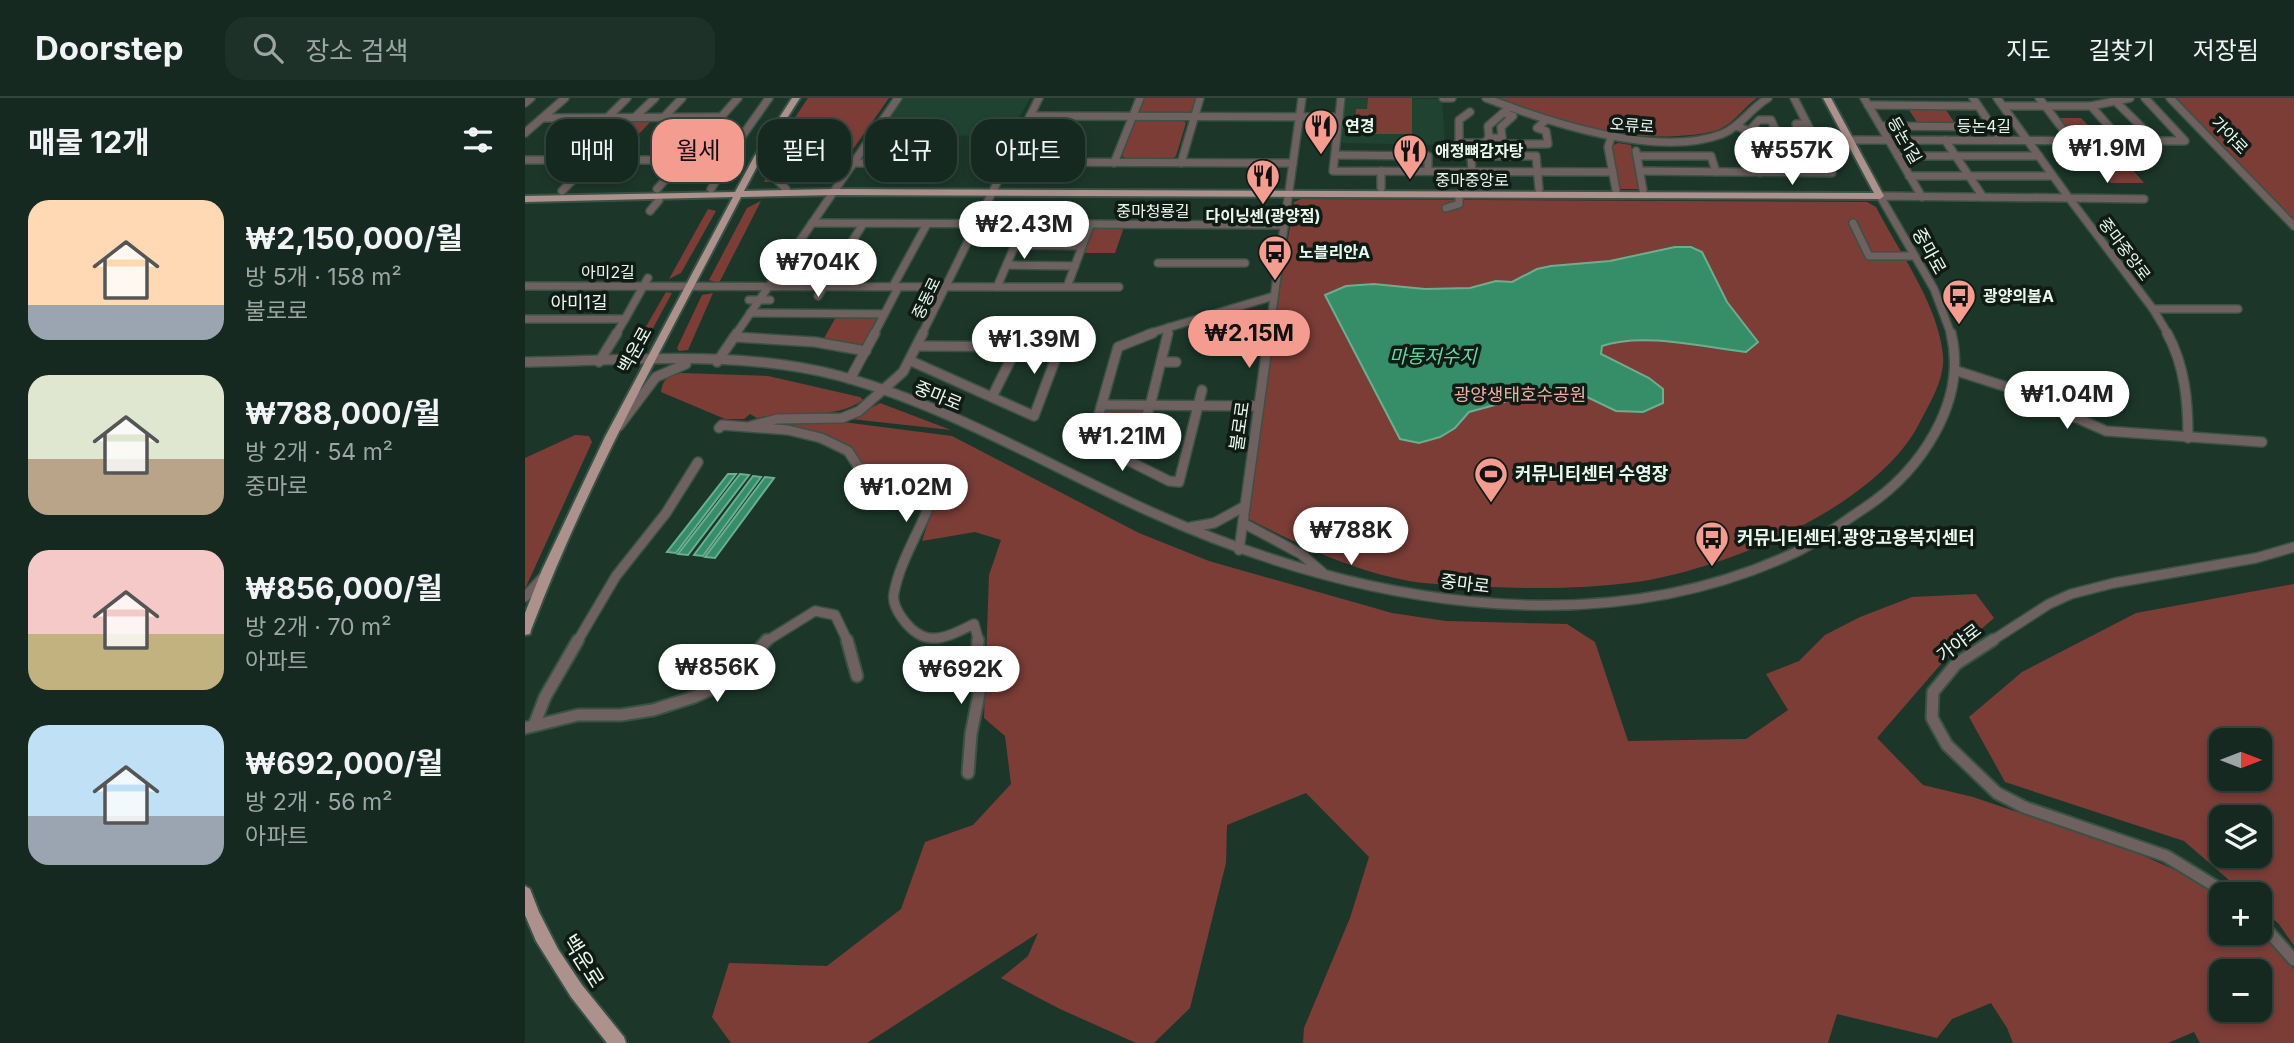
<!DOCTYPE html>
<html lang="ko">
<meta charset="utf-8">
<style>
:root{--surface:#152920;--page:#1e3129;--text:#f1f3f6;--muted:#9da6a5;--line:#34453e;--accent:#f59c91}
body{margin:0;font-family:Inter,"Noto Sans KR",sans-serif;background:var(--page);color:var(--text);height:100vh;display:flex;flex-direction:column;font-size:26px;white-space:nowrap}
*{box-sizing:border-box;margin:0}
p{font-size:23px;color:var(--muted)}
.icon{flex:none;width:38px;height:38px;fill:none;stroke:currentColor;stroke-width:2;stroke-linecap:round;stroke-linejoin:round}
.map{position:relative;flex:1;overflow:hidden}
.side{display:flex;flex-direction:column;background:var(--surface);width:525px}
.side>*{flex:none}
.guide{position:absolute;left:21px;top:21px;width:665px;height:63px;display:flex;gap:14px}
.needle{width:46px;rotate:90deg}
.controls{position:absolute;left:1684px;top:630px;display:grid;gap:14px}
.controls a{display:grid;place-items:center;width:63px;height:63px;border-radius:14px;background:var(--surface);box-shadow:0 4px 10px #0003,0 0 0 2px var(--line);font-size:35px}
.price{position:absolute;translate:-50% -60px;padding:0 16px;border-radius:24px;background:#fff;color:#222;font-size:23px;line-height:46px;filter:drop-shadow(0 2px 4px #0008)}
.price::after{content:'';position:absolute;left:50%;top:42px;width:21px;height:16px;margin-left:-10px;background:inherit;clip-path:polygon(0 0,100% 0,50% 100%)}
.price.current{background:var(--accent);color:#111}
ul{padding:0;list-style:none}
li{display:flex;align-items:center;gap:21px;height:175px;padding:0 28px}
li span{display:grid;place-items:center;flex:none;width:196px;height:140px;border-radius:21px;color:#555}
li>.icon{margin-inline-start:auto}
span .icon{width:84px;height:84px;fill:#fffc;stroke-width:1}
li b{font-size:30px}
h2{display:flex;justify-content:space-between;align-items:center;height:84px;padding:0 28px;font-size:30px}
.pill{padding:0 24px;border-radius:21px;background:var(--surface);box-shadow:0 4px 10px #0003,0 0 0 2px var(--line);font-size:24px;line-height:63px}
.pill.current{background:var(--accent);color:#111}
header{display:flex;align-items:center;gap:42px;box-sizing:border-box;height:98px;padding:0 35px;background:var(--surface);border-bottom:2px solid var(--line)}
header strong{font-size:33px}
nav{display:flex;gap:38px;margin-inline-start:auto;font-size:24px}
.search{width:490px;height:63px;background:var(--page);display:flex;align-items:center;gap:18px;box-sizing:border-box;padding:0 24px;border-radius:21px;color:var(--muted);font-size:26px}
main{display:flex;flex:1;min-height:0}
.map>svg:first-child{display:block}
.built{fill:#1f4231}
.green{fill:#7c3d37;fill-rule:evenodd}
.water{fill:#358e67;stroke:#6bae90;stroke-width:2}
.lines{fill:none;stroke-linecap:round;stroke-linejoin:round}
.minor-far2-casing{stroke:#395246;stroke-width:10}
.minor-far1-casing{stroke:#395246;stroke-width:12}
.minor-casing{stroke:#395246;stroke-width:15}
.major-casing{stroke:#395246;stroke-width:4}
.minor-far2{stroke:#6f615f;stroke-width:7}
.minor-far1{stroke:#6f615f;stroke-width:9}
.minor{stroke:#6f615f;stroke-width:11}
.major{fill:#ad918d;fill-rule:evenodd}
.labels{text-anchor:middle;stroke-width:7;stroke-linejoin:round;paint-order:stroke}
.far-street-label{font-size:16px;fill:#e8f8ef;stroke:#101b15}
.far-poi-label{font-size:16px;font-weight:bold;fill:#e8f8ef;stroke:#101b15;text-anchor:start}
.street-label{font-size:18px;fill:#e8f8ef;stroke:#101b15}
.park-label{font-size:18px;fill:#f1aea5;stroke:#101b15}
.poi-label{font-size:18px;font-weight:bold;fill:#e8f8ef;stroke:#101b15;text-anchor:start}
.water-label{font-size:19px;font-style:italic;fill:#62daa3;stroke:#101b15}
.near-street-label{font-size:21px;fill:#e8f8ef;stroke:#101b15}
</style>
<header>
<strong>Doorstep</strong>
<div class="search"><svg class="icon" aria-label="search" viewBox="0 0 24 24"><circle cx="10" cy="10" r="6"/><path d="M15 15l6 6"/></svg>장소 검색</div>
<nav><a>지도</a><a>길찾기</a><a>저장됨</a></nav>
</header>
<main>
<section class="side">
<h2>매물 12개<svg class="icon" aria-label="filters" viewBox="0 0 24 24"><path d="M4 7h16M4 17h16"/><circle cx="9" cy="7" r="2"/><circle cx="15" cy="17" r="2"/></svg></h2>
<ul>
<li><span style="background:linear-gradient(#ffd9b3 75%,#9aa5b1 0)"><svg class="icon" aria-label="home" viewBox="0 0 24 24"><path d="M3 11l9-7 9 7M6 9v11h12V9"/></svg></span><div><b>₩2,150,000/월</b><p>방 5개 · 158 m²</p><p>불로로</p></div></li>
<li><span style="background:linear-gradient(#dfe7d0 60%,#b9a48a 0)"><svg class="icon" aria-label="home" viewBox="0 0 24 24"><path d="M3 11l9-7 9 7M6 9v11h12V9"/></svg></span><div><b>₩788,000/월</b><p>방 2개 · 54 m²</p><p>중마로</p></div></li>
<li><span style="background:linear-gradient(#f6c9c9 60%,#c2b280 0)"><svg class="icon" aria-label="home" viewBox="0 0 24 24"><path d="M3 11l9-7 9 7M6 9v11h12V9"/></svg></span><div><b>₩856,000/월</b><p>방 2개 · 70 m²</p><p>아파트</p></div></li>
<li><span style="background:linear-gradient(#bfe0f5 65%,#9aa5b1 0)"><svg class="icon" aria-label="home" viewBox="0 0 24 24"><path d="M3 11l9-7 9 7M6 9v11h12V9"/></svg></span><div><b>₩692,000/월</b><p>방 2개 · 56 m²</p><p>아파트</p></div></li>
</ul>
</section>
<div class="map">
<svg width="1769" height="945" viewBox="0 0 1769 945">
<rect width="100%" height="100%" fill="#1c372a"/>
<!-- built -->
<g class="built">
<polygon points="378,0 505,0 484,37 360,39 355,35"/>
<polygon points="819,0 917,1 920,47 817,45"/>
</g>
<!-- green -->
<g class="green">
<polygon points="283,0 364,0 307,81 296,85 239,84 255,42"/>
<polygon points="619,0 673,0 669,15 664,17 618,16 614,15"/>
<polygon points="843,0 887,0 887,36 841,36 841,22 830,22 831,11 842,11"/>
<path d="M971,0H1232C1219,9 1210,24 1195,31C1182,36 1167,37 1153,38C1085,42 1034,24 971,0Z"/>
<polygon points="1650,0 1769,0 1769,123"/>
<polygon points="1382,9 1419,9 1431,27 1394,27"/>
<polygon points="89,20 129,20 92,59 50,59"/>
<polygon points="1532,20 1556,20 1563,27 1580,27 1589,38 1564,40 1558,34 1543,34"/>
<polygon points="616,21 656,21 661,25 651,58 647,61 602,61 597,58 610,24"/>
<polygon points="1093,45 1106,47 1117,91 1091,91 1087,48"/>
<polygon points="1559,52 1591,52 1619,85 1586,85"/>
<path d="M776,101L1342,104L1351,109C1374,154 1413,206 1418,257C1420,280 1406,303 1396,322C1355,408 1201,471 1111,484C1052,492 991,491 932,487C916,486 900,486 884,483C824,472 772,446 718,418L769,104Z"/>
<polygon points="236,103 194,185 184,182 222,110"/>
<polygon points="183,111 191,113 156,175 144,181"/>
<polygon points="571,129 595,129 598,132 590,155 557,155 566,131"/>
<polygon points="141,194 147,195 119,247 108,251"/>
<polygon points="188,195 163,252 154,253 152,250 177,197"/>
<polygon points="311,219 351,220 352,222 337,248 298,242"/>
<path d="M156,275L243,278L335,299L338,302C307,324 267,311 232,320L225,316L219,321H200L136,294C138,281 143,277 156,275Z"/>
<polygon points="355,305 426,332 326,321"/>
<polygon points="585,311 618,312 620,315 606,354 600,357 571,343 580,314"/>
<path d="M247,322L318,324L427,338L614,435L684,463L867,515L921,523L1042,526L1070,544L1103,643L1221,641L1263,612L1241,576L1274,563L1300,537L1335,519L1387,499L1451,496L1469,520L1416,566L1352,640L1398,687L1448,699L1612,755L1657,775L1696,799V835L1734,833L1769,871V945H1675L1669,934L1643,945H1488L1482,930L1466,905L1427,921L1412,940L1312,916L1303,945H778L779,930L825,820L844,759L781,695L702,727L701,765L665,910L629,945H611L535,911L476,880L503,858L513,835L342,945H206L187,919L204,865L302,868L376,811L400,744L448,727L486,686L480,638L459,620L464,477L476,442L450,434L397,443L407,412L400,398L346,383C325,333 285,332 236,326ZM1696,873H1734V912H1696Z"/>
<polygon points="50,337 64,338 67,344 0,491 0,360"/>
<path d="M1769,486V848L1754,826L1734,809V796H1720L1659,743L1480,684L1444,619L1497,574L1611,515ZM1734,642V681H1696V642ZM1734,719V758H1696V719Z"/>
</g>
<!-- water -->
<g class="water">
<path d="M1150,149H1166L1177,154L1202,204L1233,244L1221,254C1177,249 1118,234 1077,248L1076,256L1124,280L1138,291V305L1118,314L1091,313L1060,298L1002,293L977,305L944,314L930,330L915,339L894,345L875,341L800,197L821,188L849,186L900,191L945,190L971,183L987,184L1012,171L1026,168L1085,163Z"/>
<polygon points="203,376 211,376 151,455 142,454"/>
<polygon points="215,376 224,377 163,457 153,456"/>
<polygon points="228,378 236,379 178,458 169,457"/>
<polygon points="240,379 249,380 190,460 180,459"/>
</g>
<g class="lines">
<!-- minor-far2 casing -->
<g class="minor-far2-casing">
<g id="minor-far2">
<polyline points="918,0 927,0"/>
<path d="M961,0C1023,24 1131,61 1197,36C1215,29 1226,10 1243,0"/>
<polyline points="1339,0 1397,99"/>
<polyline points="1448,0 1476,42"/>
<polyline points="1472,0 1544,100 1619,101"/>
<polyline points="1514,0 1546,42"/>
<polyline points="1645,0 1769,128"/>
<polyline points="1588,1 1630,42"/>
<polyline points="0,5 6,0"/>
<polyline points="1343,7 1453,8"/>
<polyline points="1478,8 1566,8 1605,0"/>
<polyline points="1566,8 1596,42 1595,45"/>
<polyline points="945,14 934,22 934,45 959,45 964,40"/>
<polygon points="978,15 988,18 976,29 977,40 964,40 963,28"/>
<polyline points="978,15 985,9"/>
<polyline points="505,18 814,19 816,0"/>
<polyline points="83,19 102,0"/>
<polyline points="110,19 130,0"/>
<polyline points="139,19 157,0"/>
<polyline points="814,19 808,73 1088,74"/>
<polyline points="18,20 196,19"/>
<polyline points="1211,28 1224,33 1234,22 1246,22 1256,44 1243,44"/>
<polyline points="1356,28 1467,29"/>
<polyline points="0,35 40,0"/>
<polyline points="977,40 978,46 1023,46 1021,33 1012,30 1021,22"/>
<polyline points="1086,40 1083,49 1091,92"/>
<polyline points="1326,42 1660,43 1620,0"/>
<polyline points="1420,42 1458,99"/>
<polyline points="1256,44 1258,47 1281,47 1271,26 1282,26"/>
<polyline points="1111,53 1118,92"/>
<polyline points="810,57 903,58 903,73"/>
<polyline points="1112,58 1186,58 1191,74"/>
<polyline points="1373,58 1514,58"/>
<polyline points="0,62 158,62"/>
<polyline points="482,64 768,65"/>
<polyline points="328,65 371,65"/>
<polyline points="589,65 615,0"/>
<polyline points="656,65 675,0"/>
<polyline points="856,73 856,90"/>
<polyline points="947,73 946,58 1011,58 1014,91"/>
<polyline points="1116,73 1307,75 1269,0"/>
<polyline points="1235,75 1229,59 1299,59"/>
<polyline points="1384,78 1527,78"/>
<polyline points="132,91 213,0"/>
<polyline points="186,91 215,41 244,0"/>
<polyline points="261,91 252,82 255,75 271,68"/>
<polyline points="37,93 67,62"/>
<polyline points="921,110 934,106 934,96"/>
<polyline points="125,113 134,102"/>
<polyline points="287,125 759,127"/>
<polyline points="1328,125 1344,158 1389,158"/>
<polyline points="490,147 557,148"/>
<polyline points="633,165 720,165"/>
<polyline points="482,167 550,168"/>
<polyline points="0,188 542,189 565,127"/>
<polyline points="472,189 499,126"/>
<polyline points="542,189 594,189"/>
<polyline points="293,198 338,126"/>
<polyline points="224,202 245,202"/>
<polyline points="1628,211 1643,236"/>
<polyline points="225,215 359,216"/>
<polyline points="683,217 693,232"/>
<polyline points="0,221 100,221 91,236"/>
<polyline points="100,221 123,180"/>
<polyline points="211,236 373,0"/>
<polyline points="349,236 372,192 368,188 402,126"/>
<polyline points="397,236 514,0"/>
<polyline points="622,236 749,198"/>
<polyline points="642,236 644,229"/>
<polyline points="744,236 777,0"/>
<polyline points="1426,236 1409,191 1355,98 1544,100 1628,211 1713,211"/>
</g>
</g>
<!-- minor-far1 casing -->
<g class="minor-far1-casing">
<g id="minor-far1">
<polyline points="628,235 593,249 566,344 644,383 654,384 677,292"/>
<path d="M1642,235C1660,268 1663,303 1663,340"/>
<polyline points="209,239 290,244 341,253"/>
<polyline points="386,263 509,318 535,249 393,248"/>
<path d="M0,264C104,263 213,251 315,278C424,308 524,368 626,414C823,503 1066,550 1269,455C1293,444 1315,426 1338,411C1395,374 1443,304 1426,235"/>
<polyline points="74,264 92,235"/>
<polyline points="192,264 212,235"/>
<polyline points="636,264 651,264"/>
<polyline points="1432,273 1485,290 1581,333 1737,344"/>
<polyline points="325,281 350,235"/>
<polyline points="467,299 492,249"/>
<polyline points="577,307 734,308"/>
<polyline points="94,328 131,279 161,266"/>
<polyline points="226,328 252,321 317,320 334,313 378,274 398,235"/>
<path d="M194,330L197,327L263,332L296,340L323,353L344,385L397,402L402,413C391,439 374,467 369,495C367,504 372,513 377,520C400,552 420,540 449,526L454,544"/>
<polyline points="606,363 625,308 643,235"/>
<polyline points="719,419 718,425 776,456 798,475"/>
<polyline points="666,429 689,425 720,408"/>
<polyline points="714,452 744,235"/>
<polyline points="0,499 19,478"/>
<polyline points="52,544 91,478 141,415 173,364"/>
<polyline points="240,544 290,513 310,517 323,544"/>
<polyline points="1465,544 1524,506 1546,496 1589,485 1731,460 1769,449"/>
</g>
</g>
<!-- minor casing -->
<g class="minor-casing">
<g id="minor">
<polyline points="322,542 332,578"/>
<polyline points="1468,542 1431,566 1408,594 1407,620 1422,647 1472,695 1499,709 1641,758 1703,796"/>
<polyline points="10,625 20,599 53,542"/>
<polyline points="0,630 53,617 96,617 128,612 169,599 207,582 242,542"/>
<polyline points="443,675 446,636 454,596 451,573 453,542"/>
<polyline points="1734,823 1769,862"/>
</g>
</g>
<!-- major casing -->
<g class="major-casing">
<g id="major">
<path d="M267,0H275L237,59L219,93L308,91L1349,95L1298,0H1306L1359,98L1355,101L308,97L216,99C142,241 63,382 6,532L5,536L0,537V515L17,472L80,339L208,99L0,104V98L210,94L229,59Z"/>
<polygon points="0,788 5,791 14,814 33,851 57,887 99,939 101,945 82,945 46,899 11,843 0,817"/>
</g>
</g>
<!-- minor-far2 -->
<use href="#minor-far2" class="minor-far2"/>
<!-- minor-far1 -->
<use href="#minor-far1" class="minor-far1"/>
<!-- minor -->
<use href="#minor" class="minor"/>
<!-- major -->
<use href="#major" class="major"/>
</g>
<!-- icons -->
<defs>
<g id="restaurant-pin" transform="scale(1.75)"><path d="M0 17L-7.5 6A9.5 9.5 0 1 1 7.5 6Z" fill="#f59c91" stroke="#101b15"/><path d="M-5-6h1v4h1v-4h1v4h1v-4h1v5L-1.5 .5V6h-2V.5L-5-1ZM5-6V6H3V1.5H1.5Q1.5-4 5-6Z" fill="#111"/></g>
<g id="bus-pin" transform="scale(1.75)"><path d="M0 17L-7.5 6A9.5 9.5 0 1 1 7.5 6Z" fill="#f59c91" stroke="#101b15"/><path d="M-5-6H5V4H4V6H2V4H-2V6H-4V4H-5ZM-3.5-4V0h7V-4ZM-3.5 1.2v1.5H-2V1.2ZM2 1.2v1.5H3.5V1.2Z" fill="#111"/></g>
<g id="stadium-pin" transform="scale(1.75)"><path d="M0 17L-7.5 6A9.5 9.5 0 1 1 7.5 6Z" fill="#f59c91" stroke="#101b15"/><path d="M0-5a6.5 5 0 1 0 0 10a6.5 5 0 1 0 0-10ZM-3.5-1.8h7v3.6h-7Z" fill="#111"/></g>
</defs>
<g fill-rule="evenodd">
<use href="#restaurant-pin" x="796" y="28"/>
<use href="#restaurant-pin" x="885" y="53"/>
<use href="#restaurant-pin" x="738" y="78"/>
<use href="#bus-pin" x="750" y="154"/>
<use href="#bus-pin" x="1434" y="198"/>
<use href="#stadium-pin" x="966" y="376"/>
<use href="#bus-pin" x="1187" y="440"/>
</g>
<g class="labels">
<!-- far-street labels -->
<g class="far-street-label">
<text transform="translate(1107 27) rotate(4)" y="6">오류로</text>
<text x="1459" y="34">등논4길</text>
<text transform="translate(1705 37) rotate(46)" y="6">가야로</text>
<text transform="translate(1380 42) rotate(60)" y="6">등논1길</text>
<text x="947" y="88">중마중앙로</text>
<text x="628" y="119">중마청룡길</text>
<text transform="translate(1600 151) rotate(53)" y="6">중마중앙로</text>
<text x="83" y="180">아미2길</text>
<text transform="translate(401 200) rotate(-64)" y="6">중동로</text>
</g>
<!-- far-poi labels -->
<g class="far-poi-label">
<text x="820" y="34">연경</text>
<text x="910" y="59">애정뼈감자탕</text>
<text x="738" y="124" text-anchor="middle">다이닝센(광양점)</text>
<text x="774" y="160">노블리안A</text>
<text x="1458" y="204">광양의봄A</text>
</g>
<!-- street labels -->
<g class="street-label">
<text transform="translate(1404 153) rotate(61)" y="6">중마로</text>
<text x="54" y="211">아미1길</text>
<text transform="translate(110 252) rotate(-61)" y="6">백운로</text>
<text transform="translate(413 298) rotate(22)" y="6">중마로</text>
<text transform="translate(715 328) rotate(-82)" y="6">불로로</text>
<text transform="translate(940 486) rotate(7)" y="6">중마로</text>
<text transform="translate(1434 545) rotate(-37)" y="6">가야로</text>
</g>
<!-- park labels -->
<g class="park-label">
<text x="995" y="303">광양생태호수공원</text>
</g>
<!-- poi labels -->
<g class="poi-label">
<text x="990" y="382">커뮤니티센터 수영장</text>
<text x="1212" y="446">커뮤니티센터.광양고용복지센터</text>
</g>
<!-- water labels -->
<g class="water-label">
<text x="908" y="265">마동저수지</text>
</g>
<!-- near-street labels -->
<g class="near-street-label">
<text transform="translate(58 863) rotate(58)" y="7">백운로</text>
</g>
</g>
</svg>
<div class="controls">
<a><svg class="needle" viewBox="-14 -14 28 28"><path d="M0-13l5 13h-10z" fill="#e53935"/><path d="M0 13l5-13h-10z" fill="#9da6a5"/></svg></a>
<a><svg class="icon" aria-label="layers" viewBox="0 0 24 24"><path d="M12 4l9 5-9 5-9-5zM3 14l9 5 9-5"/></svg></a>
<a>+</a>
<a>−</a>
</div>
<b class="price" style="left:1582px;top:87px">₩1.9M</b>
<b class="price" style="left:1267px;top:89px">₩557K</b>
<b class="price" style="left:499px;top:163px">₩2.43M</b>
<b class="price" style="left:293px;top:201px">₩704K</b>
<b class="price current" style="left:724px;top:272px">₩2.15M</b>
<b class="price" style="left:509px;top:278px">₩1.39M</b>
<b class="price" style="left:1542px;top:333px">₩1.04M</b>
<b class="price" style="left:597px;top:375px">₩1.21M</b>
<b class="price" style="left:381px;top:426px">₩1.02M</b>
<b class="price" style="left:826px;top:469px">₩788K</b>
<b class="price" style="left:192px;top:606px">₩856K</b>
<b class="price" style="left:436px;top:608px">₩692K</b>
<div class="guide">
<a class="pill">매매</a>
<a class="pill current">월세</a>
<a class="pill">필터</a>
<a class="pill">신규</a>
<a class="pill">아파트</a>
</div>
</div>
</main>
